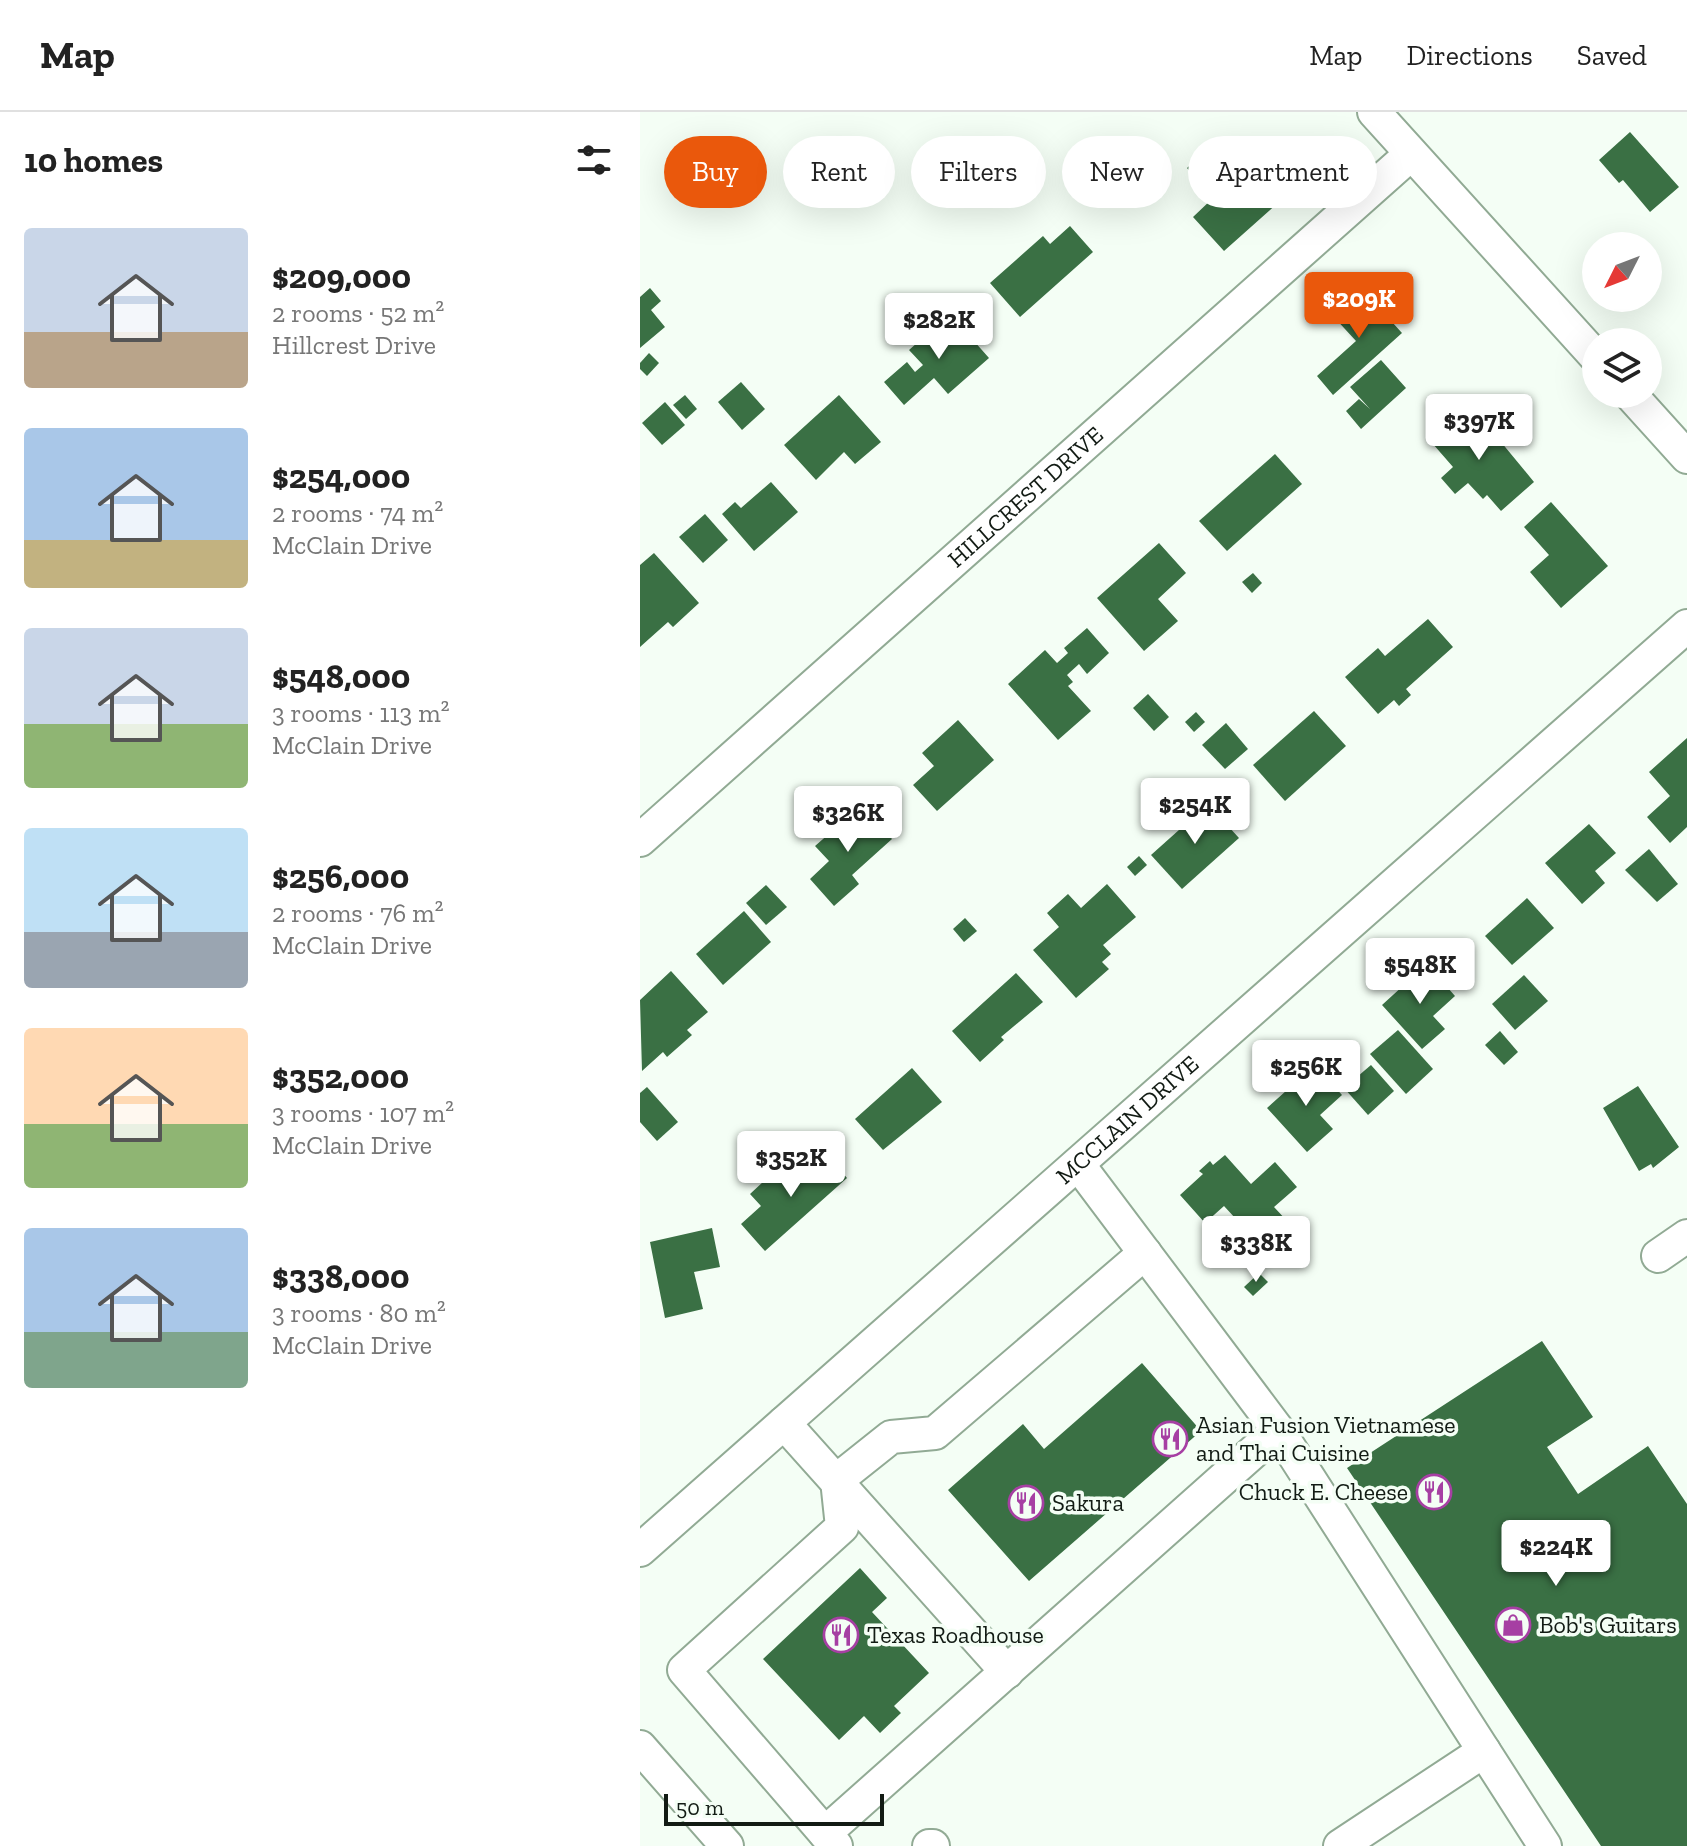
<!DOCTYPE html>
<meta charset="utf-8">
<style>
:root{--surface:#fff;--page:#f6f6f6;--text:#222;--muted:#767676;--line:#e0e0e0;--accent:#ea580c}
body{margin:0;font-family:"Zilla Slab",serif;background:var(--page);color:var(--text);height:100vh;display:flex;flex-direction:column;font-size:30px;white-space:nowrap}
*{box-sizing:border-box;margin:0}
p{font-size:26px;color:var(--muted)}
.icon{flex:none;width:44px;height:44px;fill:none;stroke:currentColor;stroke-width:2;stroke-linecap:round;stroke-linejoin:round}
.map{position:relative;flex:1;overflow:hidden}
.details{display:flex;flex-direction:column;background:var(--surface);width:640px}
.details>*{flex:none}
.top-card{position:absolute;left:24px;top:24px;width:760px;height:72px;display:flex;gap:16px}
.needle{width:52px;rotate:228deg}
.controls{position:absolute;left:942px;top:120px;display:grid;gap:16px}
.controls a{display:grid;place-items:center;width:80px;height:80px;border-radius:50%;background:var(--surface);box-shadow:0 8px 32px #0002;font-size:40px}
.scale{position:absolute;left:24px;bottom:20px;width:220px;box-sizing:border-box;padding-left:8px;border:4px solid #121b14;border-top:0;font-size:22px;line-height:28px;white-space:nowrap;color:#121b14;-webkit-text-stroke:6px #f4fef5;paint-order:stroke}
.price{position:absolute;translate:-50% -68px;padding:0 18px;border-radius:8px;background:#fff;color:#222;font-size:26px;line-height:52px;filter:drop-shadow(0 2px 4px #0008)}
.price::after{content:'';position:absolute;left:50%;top:48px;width:24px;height:18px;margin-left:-12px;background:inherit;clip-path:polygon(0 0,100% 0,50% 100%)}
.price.active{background:var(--accent);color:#fff}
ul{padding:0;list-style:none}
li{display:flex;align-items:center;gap:24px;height:200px;padding:0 24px}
li span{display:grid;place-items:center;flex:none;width:224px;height:160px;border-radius:8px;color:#555}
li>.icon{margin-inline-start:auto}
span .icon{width:96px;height:96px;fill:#fffc;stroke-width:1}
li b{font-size:34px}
h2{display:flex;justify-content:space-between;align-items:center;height:96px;padding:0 24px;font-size:34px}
.tag{padding:0 28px;border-radius:36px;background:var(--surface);box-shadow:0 8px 32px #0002;font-size:28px;line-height:72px}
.tag.active{background:var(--accent);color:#fff}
header{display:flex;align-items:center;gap:48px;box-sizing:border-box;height:112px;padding:0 40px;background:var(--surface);border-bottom:2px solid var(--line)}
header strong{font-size:38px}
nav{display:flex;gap:44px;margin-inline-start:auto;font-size:28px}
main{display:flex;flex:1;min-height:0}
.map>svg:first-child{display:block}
.building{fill:#3a7044}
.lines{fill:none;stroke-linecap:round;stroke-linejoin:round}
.minor-casing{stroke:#91aa94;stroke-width:36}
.minor{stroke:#fff;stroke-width:32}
.labels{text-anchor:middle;stroke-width:7;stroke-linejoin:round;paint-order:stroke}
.street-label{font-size:24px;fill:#121b14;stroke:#f4fef5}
.poi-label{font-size:24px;fill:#121b14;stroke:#f4fef5;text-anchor:start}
</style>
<header>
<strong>Map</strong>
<nav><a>Map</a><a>Directions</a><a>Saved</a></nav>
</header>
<main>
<section class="details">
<h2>10 homes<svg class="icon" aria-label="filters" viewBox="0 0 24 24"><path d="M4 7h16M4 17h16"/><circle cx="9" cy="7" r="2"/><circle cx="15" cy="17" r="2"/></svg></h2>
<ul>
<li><span style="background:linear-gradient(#c9d6e8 65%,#b9a48a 0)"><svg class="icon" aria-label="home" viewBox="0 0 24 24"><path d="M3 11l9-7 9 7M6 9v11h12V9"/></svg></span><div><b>$209,000</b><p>2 rooms · 52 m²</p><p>Hillcrest Drive</p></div></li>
<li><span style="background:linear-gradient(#a9c7e8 70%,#c2b280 0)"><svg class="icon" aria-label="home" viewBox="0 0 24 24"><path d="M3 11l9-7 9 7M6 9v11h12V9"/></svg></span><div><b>$254,000</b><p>2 rooms · 74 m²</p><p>McClain Drive</p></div></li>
<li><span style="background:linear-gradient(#c9d6e8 60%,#8fb573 0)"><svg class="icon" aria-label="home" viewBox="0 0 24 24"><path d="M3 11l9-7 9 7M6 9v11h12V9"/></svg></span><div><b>$548,000</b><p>3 rooms · 113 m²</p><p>McClain Drive</p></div></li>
<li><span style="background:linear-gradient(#bfe0f5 65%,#9aa5b1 0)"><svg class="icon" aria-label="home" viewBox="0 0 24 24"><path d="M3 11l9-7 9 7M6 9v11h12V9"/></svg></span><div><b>$256,000</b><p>2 rooms · 76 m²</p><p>McClain Drive</p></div></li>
<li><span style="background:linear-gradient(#ffd9b3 60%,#8fb573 0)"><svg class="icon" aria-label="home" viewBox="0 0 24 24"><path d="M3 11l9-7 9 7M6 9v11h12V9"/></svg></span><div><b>$352,000</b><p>3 rooms · 107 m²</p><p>McClain Drive</p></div></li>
<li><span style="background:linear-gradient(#a9c7e8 65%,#7fa58c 0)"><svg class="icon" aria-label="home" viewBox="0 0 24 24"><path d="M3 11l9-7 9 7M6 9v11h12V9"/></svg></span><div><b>$338,000</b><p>3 rooms · 80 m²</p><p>McClain Drive</p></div></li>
</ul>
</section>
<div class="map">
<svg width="1047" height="1734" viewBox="0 0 1047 1734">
<rect width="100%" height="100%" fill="#f4fef5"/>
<!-- building -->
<g class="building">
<polygon points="990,20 1039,75 1010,100 983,68 979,71 959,48"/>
<polygon points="578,28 639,90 584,139 553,105 573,86 547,56"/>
<polygon points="430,114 453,140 380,205 350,171 403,124 410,132"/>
<polygon points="10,176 21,189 11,198 25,215 0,236 0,185"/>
<polygon points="723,178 762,221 693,283 677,264 716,229 693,204"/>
<polygon points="310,202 349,246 308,282 294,266 264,293 244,270 267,250 275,260 283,253 269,238"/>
<polygon points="9,241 19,251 7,264 0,257 0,251"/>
<polygon points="741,248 766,276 721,317 706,299 719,287 730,297 710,275"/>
<polygon points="101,270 125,297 102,318 78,290"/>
<polygon points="45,283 57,297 46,307 33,293"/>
<polygon points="199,283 241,330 215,352 204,340 176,368 144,333"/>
<polygon points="25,290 45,313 22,333 2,311"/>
<polygon points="814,300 835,324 847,313 894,370 861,399 847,383 843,387 828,371 815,382 801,366 813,355 786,324"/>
<polygon points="635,342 662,372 587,439 559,409"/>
<polygon points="131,370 158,400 114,439 82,402 95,390 101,396"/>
<polygon points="911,390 968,454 921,496 890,460 909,443 884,415"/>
<polygon points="65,402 88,428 63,451 39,425"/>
<polygon points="519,431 546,461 518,487 538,509 504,539 457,486"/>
<polygon points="14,441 59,491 33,515 28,510 0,535 0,453"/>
<polygon points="613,461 622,471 612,481 602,470"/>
<polygon points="788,507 813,535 766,577 771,583 759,594 754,588 738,602 705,565 738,536 745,544"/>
<polygon points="447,516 469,541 447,562 439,552 427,563 433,570 428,574 451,599 418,628 368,572 405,538 417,551 428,541 424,536"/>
<polygon points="508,582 529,605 514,619 493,596"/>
<polygon points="674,599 706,634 645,689 613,653"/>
<polygon points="556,600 565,610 554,620 545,610"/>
<polygon points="318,608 354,648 297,699 273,673 294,654 282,641"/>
<polygon points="586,611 608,637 585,657 562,633"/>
<polygon points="1047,626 1047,715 1030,731 1007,705 1030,684 1009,660"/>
<polygon points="568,692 599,726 542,777 511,743"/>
<polygon points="222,693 252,727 212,763 219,772 194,794 170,767 189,749 175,734"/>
<polygon points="949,712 976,741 955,759 965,771 942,792 905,751"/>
<polygon points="1009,737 1038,772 1017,790 985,758"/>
<polygon points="499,744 507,753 495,764 487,755"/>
<polygon points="467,772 496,805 463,833 471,842 462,850 469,857 436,886 393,838 419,815 407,801 428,782 441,796"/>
<polygon points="126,773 147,795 126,813 106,791"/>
<polygon points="887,786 914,816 872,853 845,824"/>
<polygon points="104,799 131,830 83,873 56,842"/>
<polygon points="325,806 337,819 324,830 313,817"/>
<polygon points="787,852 815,884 793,904 805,917 782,937 742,893"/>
<polygon points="31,859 68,900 47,918 52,923 27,945 23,940 2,959 0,888"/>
<polygon points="376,861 403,890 361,925 364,928 340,950 312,919"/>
<polygon points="884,863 908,889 875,918 852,892"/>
<polygon points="758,918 793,957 766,982 730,942"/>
<polygon points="860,919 878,940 864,953 845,933"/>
<polygon points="675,953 702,983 680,1003 693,1017 667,1040 627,996"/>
<polygon points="731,953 754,979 728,1003 704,976"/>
<polygon points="272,956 302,990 243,1038 215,1007"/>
<polygon points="998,974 1039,1035 1013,1056 1011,1052 999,1059 963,996"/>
<polygon points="7,975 38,1010 17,1029 0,1010 0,981"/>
<polygon points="183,1039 207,1066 125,1139 101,1112 121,1094 110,1082 141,1053 152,1066"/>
<polygon points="585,1043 611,1072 635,1050 657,1075 634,1095 648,1110 634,1122 638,1126 619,1144 601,1124 607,1119 584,1094 565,1111 540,1083 563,1062 559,1059 570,1049 573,1053"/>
<polygon points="72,1116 80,1155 54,1160 63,1197 25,1206 10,1130"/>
<polygon points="619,1161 628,1170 613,1184 604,1175"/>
<polygon points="902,1229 953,1305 907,1335 938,1382 1008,1334 1047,1392 1047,1734 961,1734 707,1356"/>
<polygon points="502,1251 561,1319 389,1469 308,1378 383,1312 404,1337"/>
<polygon points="220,1456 247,1486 232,1500 289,1561 254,1594 261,1601 240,1621 224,1604 199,1628 123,1547"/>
</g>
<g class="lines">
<!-- minor casing -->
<g class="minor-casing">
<g id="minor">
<polyline points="734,0 956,245"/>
<polyline points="990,282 1047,345"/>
<path id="s1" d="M0,728L771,42"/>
<polyline points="438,1052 638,1318 905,1734"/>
<polyline points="1018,1144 1047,1124"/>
<polyline points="144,1311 367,1560"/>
<path id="s2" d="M0,1438L1047,514"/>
<polyline points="0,1635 87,1734"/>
<polyline points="185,1721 638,1318"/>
<polyline points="196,1734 44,1558 202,1415 197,1368 251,1325 295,1321 505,1141"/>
<polyline points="289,1734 293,1734"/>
<polyline points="700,1734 844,1639"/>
</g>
</g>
<!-- minor -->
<use href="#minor" class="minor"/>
</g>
<!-- icons -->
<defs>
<g id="restaurant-ring" transform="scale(1.8)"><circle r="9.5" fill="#f4fef5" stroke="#a63fa3" stroke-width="1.5"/><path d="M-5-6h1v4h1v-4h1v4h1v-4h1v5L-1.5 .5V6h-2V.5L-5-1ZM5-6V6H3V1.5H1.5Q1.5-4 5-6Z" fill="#a63fa3"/></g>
<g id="shop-ring" transform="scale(1.8)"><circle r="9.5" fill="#f4fef5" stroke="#a63fa3" stroke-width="1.5"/><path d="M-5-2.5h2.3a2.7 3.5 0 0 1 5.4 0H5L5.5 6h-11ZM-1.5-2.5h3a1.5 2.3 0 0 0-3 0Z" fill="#a63fa3"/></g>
</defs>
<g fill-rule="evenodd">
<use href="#restaurant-ring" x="530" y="1327"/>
<use href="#restaurant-ring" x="794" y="1380"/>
<use href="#restaurant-ring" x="386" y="1391"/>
<use href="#shop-ring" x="873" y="1513"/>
<use href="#restaurant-ring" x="201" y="1523"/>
</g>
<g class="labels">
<!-- street labels -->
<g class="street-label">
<text dy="8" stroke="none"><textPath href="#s1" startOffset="516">HILLCREST DRIVE</textPath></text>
<text dy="8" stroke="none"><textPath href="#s2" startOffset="650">MCCLAIN DRIVE</textPath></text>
</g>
<!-- poi labels -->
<g class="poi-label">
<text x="556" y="1321">Asian Fusion Vietnamese<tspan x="556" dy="28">and Thai Cuisine</tspan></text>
<text x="768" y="1388" text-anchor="end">Chuck E. Cheese</text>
<text x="412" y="1399">Sakura</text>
<text x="899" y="1521">Bob's Guitars</text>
<text x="227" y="1531">Texas Roadhouse</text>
</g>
</g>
</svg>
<div class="controls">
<a><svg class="needle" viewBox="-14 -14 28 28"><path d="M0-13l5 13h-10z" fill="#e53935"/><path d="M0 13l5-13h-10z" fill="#767676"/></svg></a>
<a><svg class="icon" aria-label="layers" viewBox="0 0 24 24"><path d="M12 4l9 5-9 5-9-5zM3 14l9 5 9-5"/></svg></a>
</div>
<div class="scale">50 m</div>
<b class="price active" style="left:719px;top:228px">$209K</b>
<b class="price" style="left:299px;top:249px">$282K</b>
<b class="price" style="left:839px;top:350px">$397K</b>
<b class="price" style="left:555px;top:734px">$254K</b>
<b class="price" style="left:208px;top:742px">$326K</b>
<b class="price" style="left:780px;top:894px">$548K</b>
<b class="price" style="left:666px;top:996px">$256K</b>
<b class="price" style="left:151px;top:1087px">$352K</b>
<b class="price" style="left:616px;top:1172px">$338K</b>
<b class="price" style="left:916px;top:1476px">$224K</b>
<div class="top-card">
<a class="tag active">Buy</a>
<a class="tag">Rent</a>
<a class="tag">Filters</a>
<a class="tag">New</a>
<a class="tag">Apartment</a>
</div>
</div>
</main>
